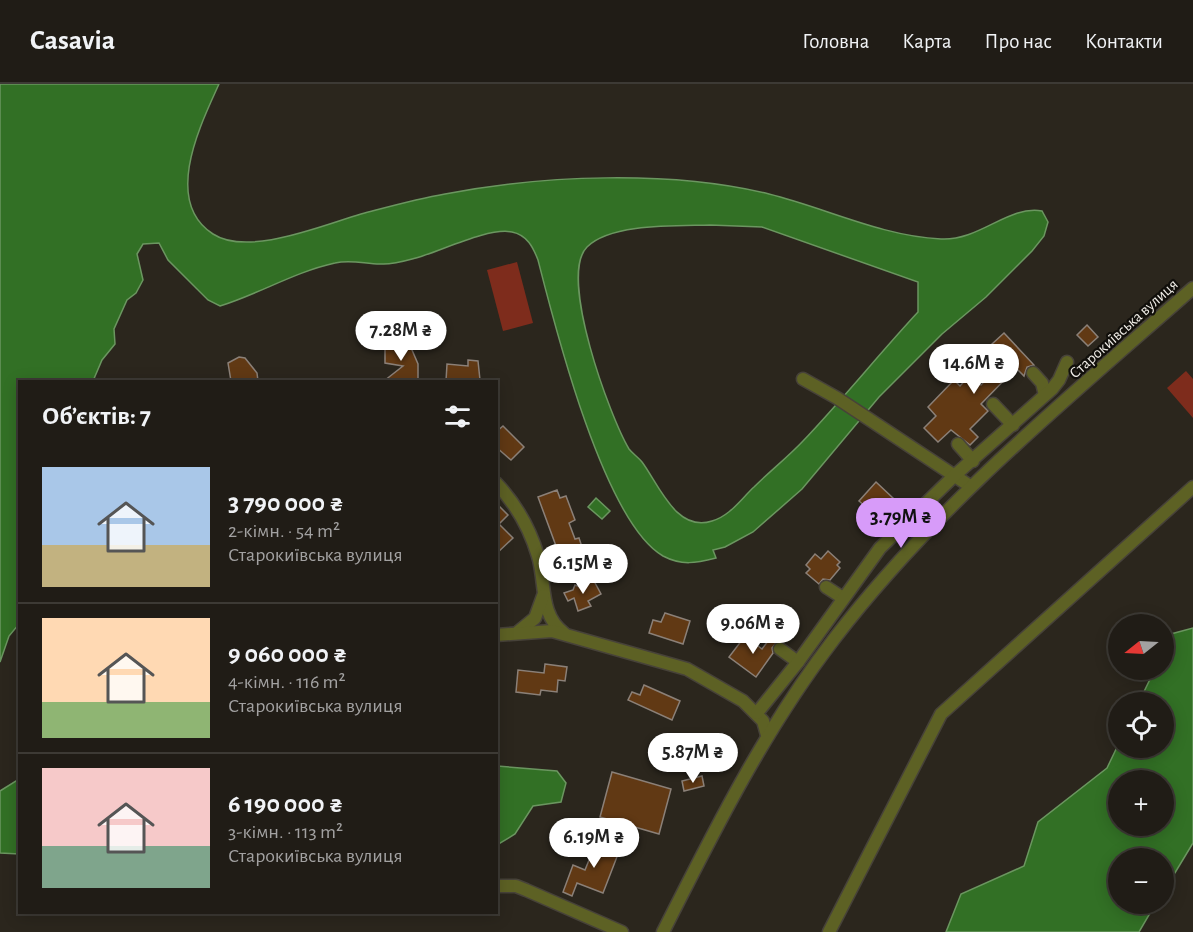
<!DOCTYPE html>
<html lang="uk">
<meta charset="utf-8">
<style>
:root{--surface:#201c16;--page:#28251f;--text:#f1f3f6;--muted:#a2a1a1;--line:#3d3a35;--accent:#d79bf9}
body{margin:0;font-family:"Alegreya Sans",sans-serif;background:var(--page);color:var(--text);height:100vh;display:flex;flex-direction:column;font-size:22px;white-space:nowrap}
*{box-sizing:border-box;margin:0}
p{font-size:20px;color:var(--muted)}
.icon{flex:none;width:33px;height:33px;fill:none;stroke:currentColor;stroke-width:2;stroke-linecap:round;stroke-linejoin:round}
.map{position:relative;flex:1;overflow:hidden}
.details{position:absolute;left:18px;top:296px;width:480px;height:534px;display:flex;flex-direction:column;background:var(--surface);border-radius:0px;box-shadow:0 3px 15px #0003,0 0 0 2px var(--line)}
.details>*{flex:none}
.needle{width:39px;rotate:252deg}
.controls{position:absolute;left:1108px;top:530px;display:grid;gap:12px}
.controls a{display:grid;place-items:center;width:66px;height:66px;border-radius:50%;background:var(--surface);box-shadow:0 3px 15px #0003,0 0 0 2px var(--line);font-size:30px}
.price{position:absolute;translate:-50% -51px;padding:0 14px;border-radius:21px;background:#fff;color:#222;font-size:20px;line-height:39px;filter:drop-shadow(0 2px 3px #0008)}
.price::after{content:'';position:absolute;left:50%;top:36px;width:18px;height:14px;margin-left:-9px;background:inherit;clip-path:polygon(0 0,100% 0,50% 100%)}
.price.on{background:var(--accent);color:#111}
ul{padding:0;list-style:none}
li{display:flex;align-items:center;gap:18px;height:150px;padding:0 24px}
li+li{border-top:2px solid var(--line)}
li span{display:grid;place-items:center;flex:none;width:168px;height:120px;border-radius:0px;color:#555}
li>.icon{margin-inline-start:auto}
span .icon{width:72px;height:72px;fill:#fffc;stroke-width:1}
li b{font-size:26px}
h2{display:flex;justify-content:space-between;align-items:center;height:72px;padding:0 24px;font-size:26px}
header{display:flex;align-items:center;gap:36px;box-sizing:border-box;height:84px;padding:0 30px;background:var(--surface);border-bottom:2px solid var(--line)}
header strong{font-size:28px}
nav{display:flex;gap:33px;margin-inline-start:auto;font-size:21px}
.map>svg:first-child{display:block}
.green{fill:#7e2c1c}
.water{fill:#327025;stroke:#6b9660;stroke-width:1.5;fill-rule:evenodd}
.building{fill:#613914;stroke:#8b8078;stroke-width:1.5}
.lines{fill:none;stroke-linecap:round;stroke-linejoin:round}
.minor-casing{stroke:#474239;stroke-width:15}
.minor{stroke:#5d6124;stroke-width:12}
.labels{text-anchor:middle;stroke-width:4.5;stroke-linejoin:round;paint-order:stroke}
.street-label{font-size:16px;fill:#f1eee8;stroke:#110f0b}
</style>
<header>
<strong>Casavia</strong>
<nav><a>Головна</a><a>Карта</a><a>Про нас</a><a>Контакти</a></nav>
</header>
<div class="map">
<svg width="1193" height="848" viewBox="0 0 1193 848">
<rect width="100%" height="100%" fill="#2b261d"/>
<!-- green -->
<g class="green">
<polygon points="517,178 533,239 503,247 487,186"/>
<polygon points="1186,287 1193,295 1193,334 1167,304"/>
</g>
<!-- water -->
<g class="water">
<path d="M0,0H219C201,40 162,117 213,150C248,173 323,141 361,130C388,123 416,115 445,110C543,91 671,86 769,110C826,124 881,152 941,155C980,157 1008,121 1042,127L1048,138L1044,152L1032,167L986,213L942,250L879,313L802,405L753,448L725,463L713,466L716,474C696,479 682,482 663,472C604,438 555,243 538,176C533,163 527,151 512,148C489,143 441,167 416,174C405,177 392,181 380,180C365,180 351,175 335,179C294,188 259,210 220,222L208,216L168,176L159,159L143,160L137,170L143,196L136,209L127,216L114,245L115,260L102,276L93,297H20L19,540L9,552L0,578ZM710,141L762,143L918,198V228C879,270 843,315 803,357C788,373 770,387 754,403C741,415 730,432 712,437C676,449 658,399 642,378C638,373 633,370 629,365C610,333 558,192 587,163C611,139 678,142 710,141Z"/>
<polygon points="596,414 610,427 602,435 588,423"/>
<path d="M1193,544V759L1164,807V774H1119V819H1156L1139,848H946L961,810L1024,782L1038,738L1107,684L1119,659V663H1164V618H1139L1155,585H1164V566L1171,550ZM1119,696H1164V741H1119Z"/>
<polygon points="497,682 557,687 566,699 561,718 533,722 515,750 497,761"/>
<polygon points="19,695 19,770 0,769 0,707"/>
</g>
<!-- building -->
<g class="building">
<polygon points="1087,241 1098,253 1088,262 1077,251"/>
<polygon points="1004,249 1034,281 1027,283 1024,292 1016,284 981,320 988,327 970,345 978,353 970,361 951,346 938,358 924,344 936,332 928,323 954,296 960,302 970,291 981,301 994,287 987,280 1000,268 992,260"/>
<polygon points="385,256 397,256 412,266 418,280 418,297 384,297 403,282 385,279"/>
<polygon points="239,273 245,274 257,289 258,297 231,297 228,279"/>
<polygon points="468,276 478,277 480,296 446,297 447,280 468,282"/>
<polygon points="503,342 524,363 511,376 496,363 496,348"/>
<polygon points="876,398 894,415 888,420 889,427 884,432 876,424 872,428 859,417"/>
<polygon points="557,406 560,414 566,412 575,436 569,439 575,455 579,454 582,463 576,466 578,471 559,477 554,463 556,462 538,413"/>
<polygon points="496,419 508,431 499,440 513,454 496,470"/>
<polygon points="828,467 840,478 837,481 840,484 830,496 823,495 819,500 806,489 810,485 806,481 815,470 821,475"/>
<polygon points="594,497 601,510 588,517 591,522 578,527 574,514 568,517 564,509 573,506 575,501 580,503"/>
<polygon points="665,529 690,537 683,560 649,549 653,536 661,538"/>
<polygon points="745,552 762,565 771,553 777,558 772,564 773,569 756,593 729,573"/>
<polygon points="545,580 567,583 565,597 558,596 557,608 541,606 540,611 516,608 518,586 544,589"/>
<polygon points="644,601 680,617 672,636 628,616 632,608 640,611"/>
<polygon points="612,688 671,705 659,750 600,733"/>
<polygon points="702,692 704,702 684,707 682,697"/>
<polygon points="598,754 610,758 608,764 620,765 603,809 577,799 572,812 563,808 573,781 585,786"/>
</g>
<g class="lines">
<!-- minor casing -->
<g class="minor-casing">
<g id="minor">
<polyline points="1033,289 1042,299 1045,311"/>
<polyline points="803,295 837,314 970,402"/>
<polyline points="993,320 1013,341"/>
<polyline points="958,360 973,377"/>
<path d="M496,399C516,420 530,445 538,472C546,498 539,531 564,549"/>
<polyline points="896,423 910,437"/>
<polyline points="826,503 843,514"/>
<polyline points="518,548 535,534 543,512"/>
<polyline points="496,551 552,547 687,585 743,617 763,637 767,651"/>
<polyline points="780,565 798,578"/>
<polyline points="757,629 798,578 880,464 954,392 1052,305 1059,296 1067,278"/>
<polyline points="496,802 516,802 526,806 622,848"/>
<path d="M663,848C714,747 764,646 834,555C937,421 1067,315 1193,204"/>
<polyline points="829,848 941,630 1193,403"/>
</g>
</g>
<!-- minor -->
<use href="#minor" class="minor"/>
</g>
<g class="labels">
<!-- street labels -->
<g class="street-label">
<text transform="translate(1123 244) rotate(-42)" y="6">Старокиївська вулиця</text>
</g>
</g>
</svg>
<div class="controls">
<a><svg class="needle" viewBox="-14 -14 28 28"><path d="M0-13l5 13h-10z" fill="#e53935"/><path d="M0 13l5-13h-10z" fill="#a2a1a1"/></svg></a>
<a><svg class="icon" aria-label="locate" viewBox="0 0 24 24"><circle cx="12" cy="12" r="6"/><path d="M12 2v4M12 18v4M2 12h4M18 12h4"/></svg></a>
<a>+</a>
<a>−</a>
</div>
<b class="price" style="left:401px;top:278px">7.28M ₴</b>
<b class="price" style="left:974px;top:311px">14.6M ₴</b>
<b class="price on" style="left:901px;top:465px">3.79M ₴</b>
<b class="price" style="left:583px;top:511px">6.15M ₴</b>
<b class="price" style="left:753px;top:571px">9.06M ₴</b>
<b class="price" style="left:693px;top:700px">5.87M ₴</b>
<b class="price" style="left:594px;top:785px">6.19M ₴</b>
<section class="details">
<h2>Об’єктів: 7<svg class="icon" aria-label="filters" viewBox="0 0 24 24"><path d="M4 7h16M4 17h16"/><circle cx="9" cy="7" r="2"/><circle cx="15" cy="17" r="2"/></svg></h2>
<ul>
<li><span style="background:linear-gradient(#a9c7e8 65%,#c2b280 0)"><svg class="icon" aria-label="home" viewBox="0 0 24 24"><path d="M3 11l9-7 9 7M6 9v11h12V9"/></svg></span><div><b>3 790 000 ₴</b><p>2-кімн. · 54 m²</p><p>Старокиївська вулиця</p></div></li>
<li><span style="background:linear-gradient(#ffd9b3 70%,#8fb573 0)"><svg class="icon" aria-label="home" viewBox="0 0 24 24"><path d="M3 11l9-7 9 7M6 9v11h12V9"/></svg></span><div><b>9 060 000 ₴</b><p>4-кімн. · 116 m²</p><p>Старокиївська вулиця</p></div></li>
<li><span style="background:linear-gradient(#f6c9c9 65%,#7fa58c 0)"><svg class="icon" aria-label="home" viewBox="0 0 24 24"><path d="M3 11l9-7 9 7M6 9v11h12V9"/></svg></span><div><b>6 190 000 ₴</b><p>3-кімн. · 113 m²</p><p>Старокиївська вулиця</p></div></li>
</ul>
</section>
</div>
